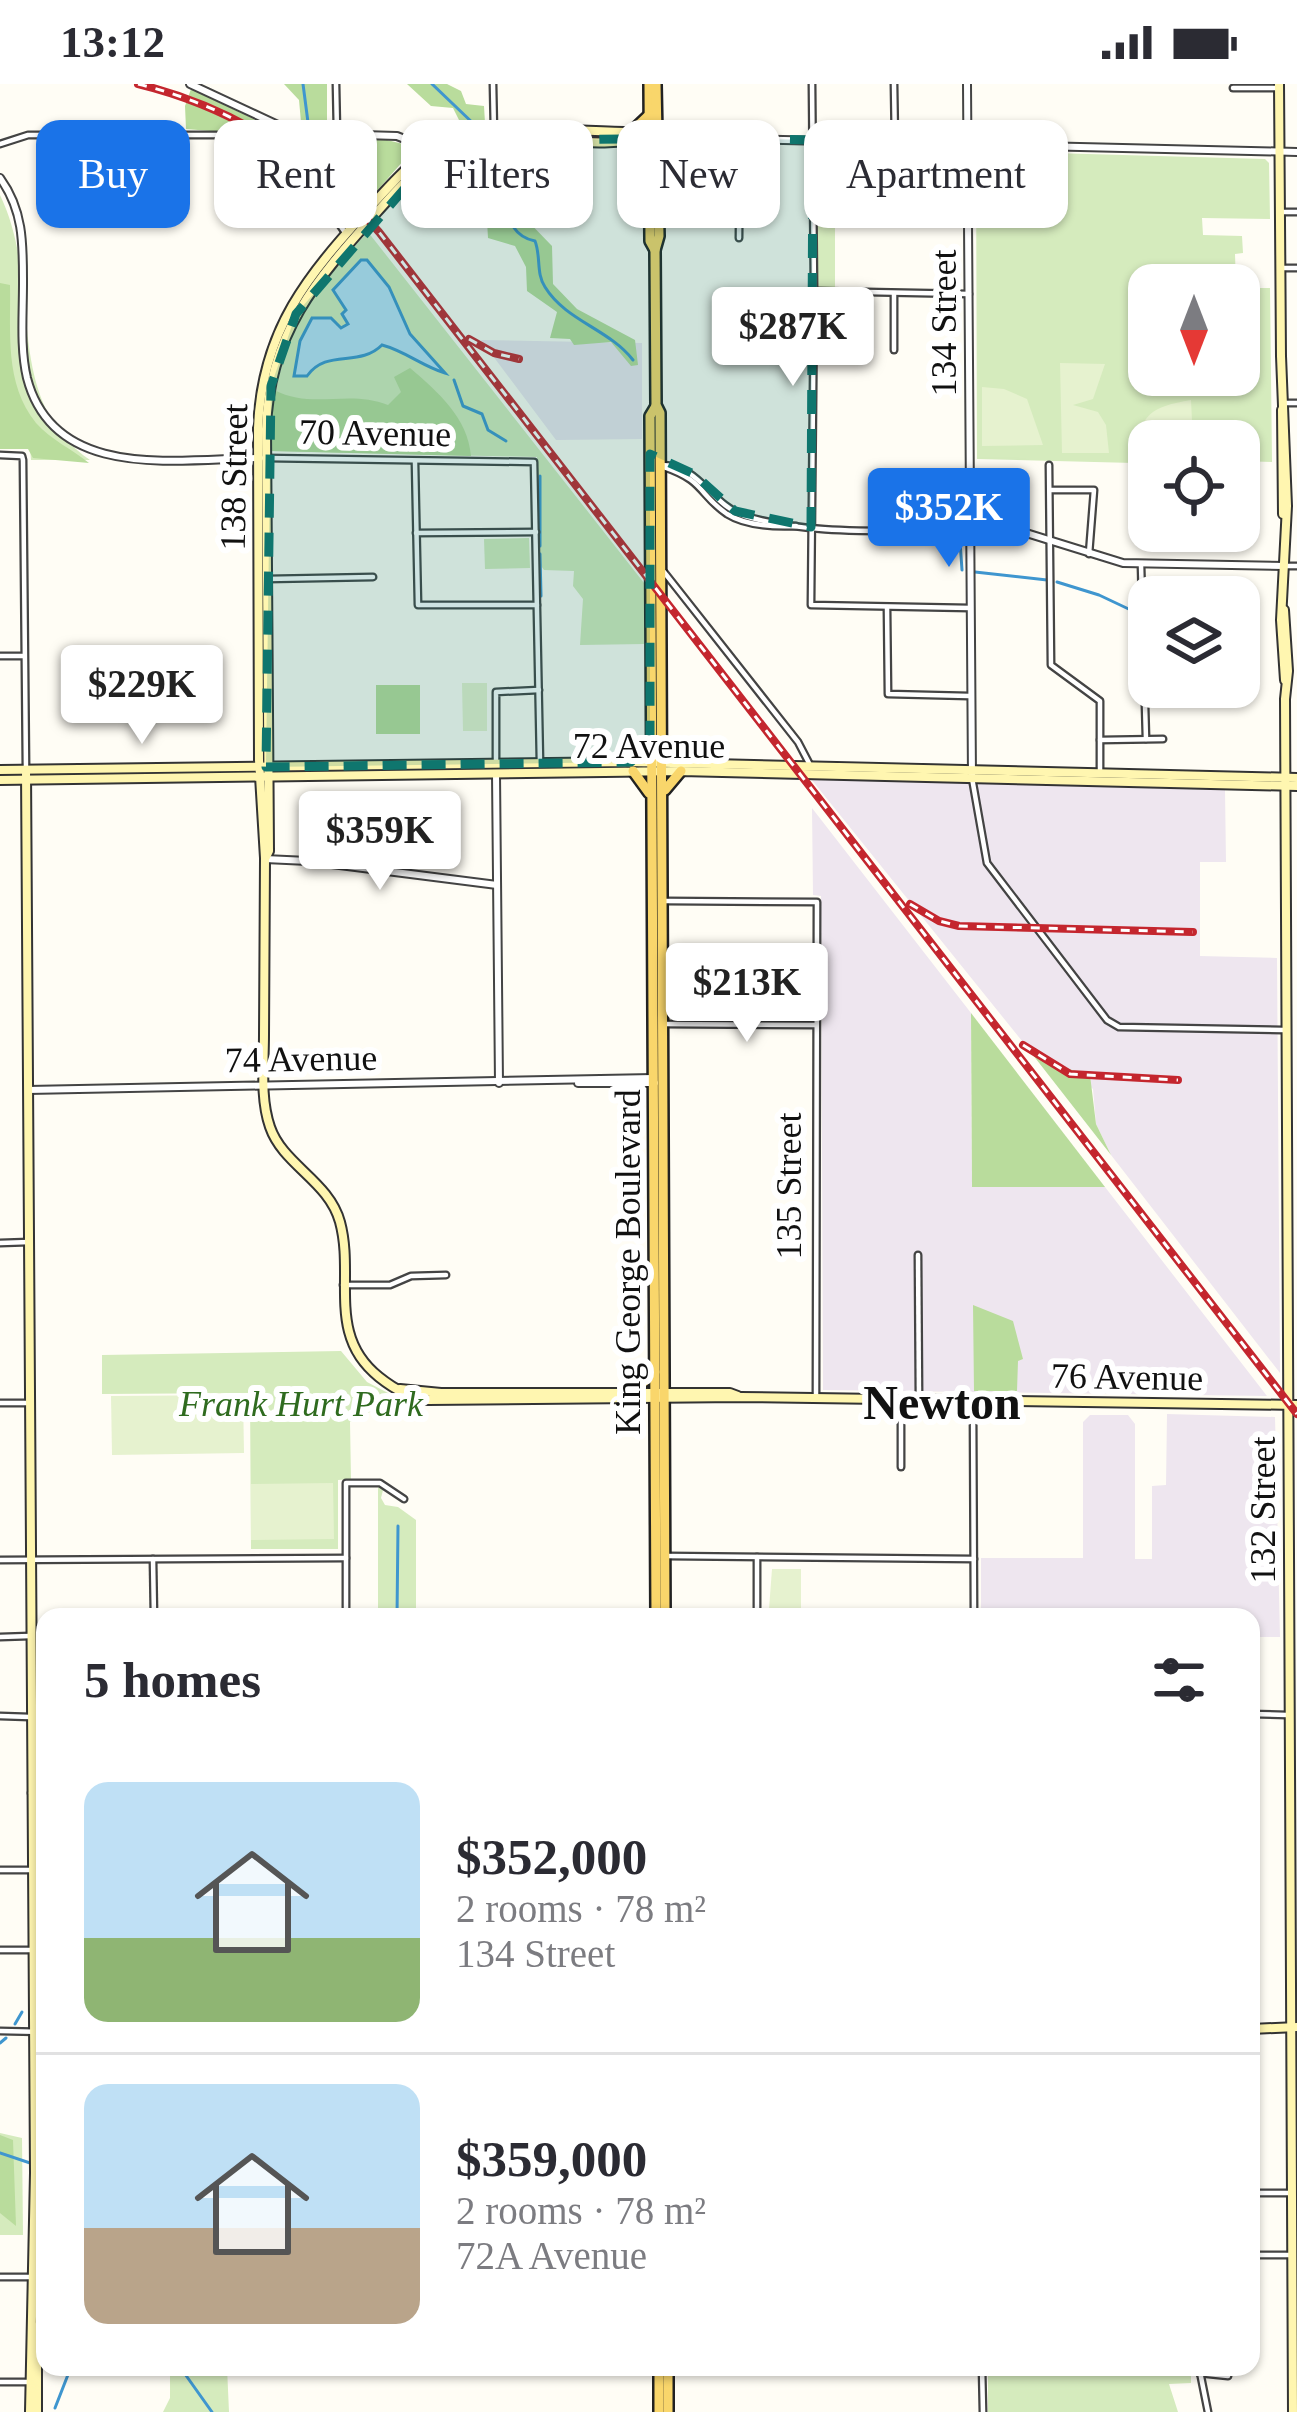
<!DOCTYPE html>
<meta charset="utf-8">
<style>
:root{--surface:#fff;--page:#f2f2f3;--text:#2b2b33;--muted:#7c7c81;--line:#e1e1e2;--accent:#1a73e8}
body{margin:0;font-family:"Times New Roman",serif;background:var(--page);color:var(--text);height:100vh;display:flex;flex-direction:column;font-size:45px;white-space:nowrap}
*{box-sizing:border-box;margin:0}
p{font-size:39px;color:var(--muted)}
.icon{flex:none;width:66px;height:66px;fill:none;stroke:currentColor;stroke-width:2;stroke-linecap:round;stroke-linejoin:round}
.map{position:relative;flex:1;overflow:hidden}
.panel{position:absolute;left:36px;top:1524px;width:1224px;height:768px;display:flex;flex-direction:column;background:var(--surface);border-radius:24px;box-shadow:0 3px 9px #0004}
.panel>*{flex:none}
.guide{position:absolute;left:36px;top:36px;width:1227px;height:108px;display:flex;gap:24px}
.needle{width:78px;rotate:180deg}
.buttons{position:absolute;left:1128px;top:180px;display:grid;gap:24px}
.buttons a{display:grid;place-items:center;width:132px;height:132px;border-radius:24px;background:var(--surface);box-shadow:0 3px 9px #0004;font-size:60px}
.price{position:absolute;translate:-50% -102px;padding:0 27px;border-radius:12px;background:#fff;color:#222;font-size:39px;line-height:78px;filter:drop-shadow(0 3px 6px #0008)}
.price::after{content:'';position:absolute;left:50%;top:72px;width:36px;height:27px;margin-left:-18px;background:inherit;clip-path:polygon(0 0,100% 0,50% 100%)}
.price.on{background:var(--accent);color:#fff}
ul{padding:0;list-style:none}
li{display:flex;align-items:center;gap:36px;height:300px;padding:0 48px}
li+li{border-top:3px solid var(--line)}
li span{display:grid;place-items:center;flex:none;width:336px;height:240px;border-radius:24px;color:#555}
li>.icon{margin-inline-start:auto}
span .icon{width:144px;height:144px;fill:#fffc;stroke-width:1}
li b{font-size:51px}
h2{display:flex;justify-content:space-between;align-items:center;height:144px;padding:0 48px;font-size:51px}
.tag{padding:0 42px;border-radius:24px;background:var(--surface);box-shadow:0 3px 9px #0004;font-size:42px;line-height:108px}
.tag.on{background:var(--accent);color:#fff}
.status{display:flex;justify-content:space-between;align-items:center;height:84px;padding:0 60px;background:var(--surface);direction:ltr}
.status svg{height:33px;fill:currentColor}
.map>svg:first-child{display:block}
.industrial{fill:#eee6ef}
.green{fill:#d5ebbd}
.forest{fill:#b9dc9c}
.pitch{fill:#e6f2cf}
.water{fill:#b9e0f7;stroke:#3f96cf;stroke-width:3}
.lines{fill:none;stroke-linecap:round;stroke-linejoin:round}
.stream{stroke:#3f96cf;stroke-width:3}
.minor-casing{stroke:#444;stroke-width:9}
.tertiary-casing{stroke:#444;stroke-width:10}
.secondary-casing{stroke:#333;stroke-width:12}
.primary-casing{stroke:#222;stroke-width:14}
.minor{stroke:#fff;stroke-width:4.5}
.tertiary{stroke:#fff;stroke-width:6}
.secondary{stroke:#fff6b0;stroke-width:8}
.primary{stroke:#f9d66b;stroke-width:9}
.rail-casing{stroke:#c4262e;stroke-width:8}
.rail{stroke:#fff;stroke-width:3;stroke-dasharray:9;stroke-linecap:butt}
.marked{fill:#0f766e;fill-opacity:0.2;stroke:#0f766e;stroke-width:9;stroke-dasharray:24 15;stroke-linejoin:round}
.labels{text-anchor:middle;stroke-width:12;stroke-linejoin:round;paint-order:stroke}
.street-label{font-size:36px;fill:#111;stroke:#fff}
.park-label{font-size:36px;font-style:italic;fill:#2f6b1f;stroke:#fff}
.district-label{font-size:48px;font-weight:bold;fill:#111;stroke:#fff}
</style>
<div class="status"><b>13:12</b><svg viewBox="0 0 49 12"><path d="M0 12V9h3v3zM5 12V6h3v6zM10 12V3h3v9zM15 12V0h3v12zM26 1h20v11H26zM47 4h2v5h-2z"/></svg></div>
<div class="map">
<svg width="1297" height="2328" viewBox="0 0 1297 2328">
<rect width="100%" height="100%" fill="#fffdf5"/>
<!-- industrial -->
<g class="industrial">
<polygon points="481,256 642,259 642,355 556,356"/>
<polygon points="811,695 1225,706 1226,778 1200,778 1200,872 1277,874 1280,1289 1111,1071 1096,1040 1093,1005 1074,988 1037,971 1022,957"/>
<polygon points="812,724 971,929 972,1103 1105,1103 1267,1312 823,1306 821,812 813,811"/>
<polygon points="1167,1330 1275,1333 1280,1553 1251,1553 1251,1533 981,1533 981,1474 1083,1474 1083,1338 1090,1331 1128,1331 1135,1340 1135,1475 1152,1475 1152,1402 1166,1401"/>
</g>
<!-- green -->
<g class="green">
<polygon points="976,67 1265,75 1269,79 1270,135 1202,134 1203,151 1242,152 1243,169 1235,170 1236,201 1149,201 1149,291 1239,291 1239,204 1270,204 1272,378 1239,377 1239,357 1149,357 1149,375 1135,374 1134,379 977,375"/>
<path d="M0,111C45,205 0,313 90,376H31L30,363H0Z"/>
<polygon points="816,133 835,134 835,206 816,205"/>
<path d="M368,148L644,499V560L580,561L583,515L573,502L574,487L544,486L539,479L537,373L271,367C272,269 301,217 368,148Z"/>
<polygon points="529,454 530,484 485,485 484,455"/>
<polygon points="341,1267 367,1298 411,1321 410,1326 372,1327 350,1338 351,1395 338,1396 338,1465 251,1465 250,1309 102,1310 102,1271"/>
<polygon points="378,1402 383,1406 381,1414 385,1421 398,1423 416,1436 416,1533 378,1533"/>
<polygon points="0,2049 22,2054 23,2151 0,2151"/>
<polygon points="161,2283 227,2283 229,2328 163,2328 170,2314 170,2291"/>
<polygon points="988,2283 1169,2283 1169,2292 1191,2292 1191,2299 1169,2300 1178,2328 988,2328"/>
</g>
<!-- forest -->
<g class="forest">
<polygon points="284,0 327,0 327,39 301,38 299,16"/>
<polygon points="407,0 447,0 461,7 466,20 484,22 485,39 461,40 453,24 431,22"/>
<polygon points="191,5 287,51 387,56 403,60 411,68 362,124 297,69 234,49 186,45 185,22"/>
<polygon points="506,64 517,85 521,130 552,162 553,200 577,225 635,256 638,281 631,282 611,258 574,261 570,255 550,254 557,228 527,207 526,183 515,162 488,154 484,83 469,66"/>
<path d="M0,199L10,201C11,248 4,299 36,339C50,355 73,366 89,379L33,374L28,365H0Z"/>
<path d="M410,284C438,308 468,334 471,372L271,367L274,306C313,326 348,305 388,321L401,308L394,293Z"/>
<rect x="376" y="601" width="44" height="49"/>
<polygon points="971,929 1105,1103 972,1103"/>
<polygon points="1022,957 1051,980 1090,991 1096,1040 1111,1071"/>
<polygon points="973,1221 1013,1237 1023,1275 1018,1277 1017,1307 974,1307"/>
<polygon points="0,2051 13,2056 16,2142 0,2129"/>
</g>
<!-- pitch -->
<g class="pitch">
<polygon points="1149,209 1149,291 1207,291 1207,295 1130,294 1129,210"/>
<polygon points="1060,279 1105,280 1093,315 1073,321 1098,328 1106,341 1109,369 1062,369"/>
<polygon points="982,303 1004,305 1027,315 1043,361 982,362"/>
<path d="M1191,316L1193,357H1149V371H1136C1140,329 1151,323 1191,316Z"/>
<polygon points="462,599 487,599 487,647 463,647"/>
<polygon points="243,1311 244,1369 112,1371 111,1312"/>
<polygon points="333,1399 334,1455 251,1456 251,1400"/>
<polygon points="772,1485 801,1485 801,1526 769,1525"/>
</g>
<!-- water -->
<path class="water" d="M361,176H367L389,203L410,250L445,289C422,282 405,267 382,261C359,284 327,264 307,292H294L300,257L312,234H331L341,244L348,240L342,230L346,226L333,206Z"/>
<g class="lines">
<!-- stream -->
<g class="stream">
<polyline points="303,0 309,46"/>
<polyline points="432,0 477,43"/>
<polyline points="310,55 332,88"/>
<path d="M488,65L494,72C495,88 500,96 503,111C509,132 510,152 535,157C541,172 536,190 545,203C566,237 609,245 633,276"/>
<polyline points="454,296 463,322 482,330 488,346 506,357"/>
<polyline points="540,392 540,462"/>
<polyline points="937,453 960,457 962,486"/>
<polyline points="540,470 541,512"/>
<polyline points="975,488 1047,496"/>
<polyline points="1057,498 1099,511 1135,528"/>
<polyline points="1148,533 1149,534"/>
<polyline points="397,1533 398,1442"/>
<polyline points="41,1842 45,1838"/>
<polyline points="15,1940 22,1928"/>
<polyline points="0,1959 6,1954"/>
<polyline points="0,2069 45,2084"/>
<polyline points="180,2283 212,2328"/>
<polyline points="55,2324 71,2283"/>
</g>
<!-- minor casing -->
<g class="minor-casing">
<g id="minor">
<polyline points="336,0 337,48"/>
<polyline points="493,0 494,48"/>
<polyline points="812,0 814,207 811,521 970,524"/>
<polyline points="894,0 895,58"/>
<polyline points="1233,4 1279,4"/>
<polyline points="0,60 28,51 216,51 243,57 296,90 320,112 346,150"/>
<polyline points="431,74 452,98 452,127"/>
<polyline points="1280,128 1297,128"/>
<polyline points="814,131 969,135"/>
<polyline points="739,154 740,54"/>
<polyline points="1280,184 1297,184"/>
<polyline points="814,207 969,210"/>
<polyline points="894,266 894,210"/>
<polyline points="1282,319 1297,319"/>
<polyline points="0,371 22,372 23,376 26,686"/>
<polyline points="266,374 534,378 540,679"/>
<polyline points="415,378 418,521 537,521"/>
<path d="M659,381C701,380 709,420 745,432C815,453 897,445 970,448"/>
<polyline points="1049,381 1051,581 1100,617 1100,686"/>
<path d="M664,383C705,397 698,410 727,430C746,442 774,443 796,442"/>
<polyline points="1050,406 1094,406 1089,470"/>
<polyline points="416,449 536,448"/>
<polyline points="1141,481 1146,655"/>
<polyline points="1284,482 1297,482"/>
<polyline points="664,488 798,658 809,679"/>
<polyline points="267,495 373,493"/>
<polyline points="887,523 888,610 969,612"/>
<polyline points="0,572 24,572"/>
<polyline points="1100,656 1163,655"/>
<polyline points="496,679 496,608 539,606"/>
<polyline points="972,694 987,779 1107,936 1119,943 1283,946"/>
<polyline points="666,817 817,818 816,1314"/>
<polyline points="664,940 815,941"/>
<polyline points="0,1159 29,1158"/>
<polyline points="918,1171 919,1315"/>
<polyline points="343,1201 390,1201 411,1192 446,1191"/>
<polyline points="973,1317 974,1533"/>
<polyline points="0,1319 29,1319"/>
<polyline points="901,1383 901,1316"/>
<polyline points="667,1472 974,1475"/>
<polyline points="757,1473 757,1533"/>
<polyline points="153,1475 154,1533"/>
<polyline points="0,1476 346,1474"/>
<polyline points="346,1533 346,1399 380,1399 404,1415"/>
<polyline points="0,1553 30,1552"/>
<polyline points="1251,1630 1287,1631"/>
<polyline points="0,1632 30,1633"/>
<polyline points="31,1709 45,1709"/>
<polyline points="0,1786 30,1786"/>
<polyline points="0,1866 30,1866"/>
<polyline points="0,1947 45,1948"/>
<polyline points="1251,2109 1292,2109"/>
<polyline points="1251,2171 1292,2171"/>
<polyline points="0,2193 30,2193"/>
<polyline points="982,2283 983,2328"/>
<polyline points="1199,2283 1208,2328"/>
<polyline points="1199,2289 1228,2292"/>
<polyline points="0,2298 32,2298"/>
</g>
</g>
<!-- tertiary casing -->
<g class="tertiary-casing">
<g id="tertiary">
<polyline points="190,0 295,49 397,52 412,58 428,72"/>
<polyline points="967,0 972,694"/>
<polyline points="657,53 1297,68"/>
<path d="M0,94C24,127 23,161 23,200C23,231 20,264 27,294C54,398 178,375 260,374"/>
<polyline points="970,448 1023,448 1123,479 1284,482"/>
<polyline points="496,690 499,999"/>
<polyline points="265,775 308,777 497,801"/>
<polyline points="578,999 655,999"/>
<polyline points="28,1006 653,994"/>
</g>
</g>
<!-- secondary casing -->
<g class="secondary-casing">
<g id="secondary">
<polyline points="1279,0 1281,272 1287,422 1281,536 1285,596"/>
<path d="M648,52C603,68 523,48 472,58C430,67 405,97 377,128C316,196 269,249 266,345L269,767L265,775C265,834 264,892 264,951C264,981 260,1014 270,1043C283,1081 329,1097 340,1138C355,1193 326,1251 379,1293C394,1305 409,1314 428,1316L741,1313L1297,1321"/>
<polyline points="1282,326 1283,430"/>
<polyline points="1284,526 1288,587 1285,615 1293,2328"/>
<polyline points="0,686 631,678 1297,694"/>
<polyline points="26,686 35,2089 30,2328"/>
<polyline points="0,696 681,687 1297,702"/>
<path d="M265,774L259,676L258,344C262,245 308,191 372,121C397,94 420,66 457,54C501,39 582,48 631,48L651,52"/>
<polyline points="400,1305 441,1309 730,1309 738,1312"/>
<polyline points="1251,1945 1297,1943"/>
<polyline points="33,2242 37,2250 37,2328"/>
</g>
</g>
<!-- primary casing -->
<g class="primary-casing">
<g id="primary">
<polyline points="649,0 650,157 655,166"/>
<polyline points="656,0 659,152 655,166 656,321 660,329 665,1533"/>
<polyline points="631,48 649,31"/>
<polyline points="625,55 648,68"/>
<polyline points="657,82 673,53"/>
<polyline points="656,322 650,332 656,1533"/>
<polyline points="631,678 648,663"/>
<polyline points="633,687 649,709"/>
<polyline points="665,706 681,687"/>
<polyline points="632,1308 655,1288"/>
<polyline points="659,2283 659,2328"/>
<polyline points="668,2283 668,2328"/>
</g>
</g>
<!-- minor -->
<use href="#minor" class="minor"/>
<!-- tertiary -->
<use href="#tertiary" class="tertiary"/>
<!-- secondary -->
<use href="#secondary" class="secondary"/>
<!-- primary -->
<use href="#primary" class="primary"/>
<!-- rail casing -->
<g class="rail-casing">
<g id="rail">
<path d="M138,0C233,23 315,75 379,148L1297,1330"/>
<polyline points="469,255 494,269 519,275"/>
<polyline points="910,820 939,837 959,842 1193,848"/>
<polyline points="1023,961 1070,990 1178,996"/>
</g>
</g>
<!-- rail -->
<use href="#rail" class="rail"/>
</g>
<!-- marked area -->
<path class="marked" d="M673,53L813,56L811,443L735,427L694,390L650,370V657L631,678L266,683L271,302L296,230L431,74L495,56L625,55L661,77Z"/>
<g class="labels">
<!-- street labels -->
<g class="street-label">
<text transform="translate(943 239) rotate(-90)" y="13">134 Street</text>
<text transform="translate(375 348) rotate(1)" y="13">70 Avenue</text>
<text transform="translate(233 393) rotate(-89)" y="13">138 Street</text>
<text x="649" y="674">72 Avenue</text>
<text transform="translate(301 974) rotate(-1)" y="13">74 Avenue</text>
<text transform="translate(788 1102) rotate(-90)" y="13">135 Street</text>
<text transform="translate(627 1178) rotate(-90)" y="13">King George Boulevard</text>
<text transform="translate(1127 1292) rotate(1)" y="13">76 Avenue</text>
<text transform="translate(1262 1426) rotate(-90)" y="13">132 Street</text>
</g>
<!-- park labels -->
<g class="park-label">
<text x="301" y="1332">Frank Hurt Park</text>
</g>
<!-- district labels -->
<g class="district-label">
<text x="942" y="1335">Newton</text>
</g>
</g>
</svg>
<div class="buttons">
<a><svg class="needle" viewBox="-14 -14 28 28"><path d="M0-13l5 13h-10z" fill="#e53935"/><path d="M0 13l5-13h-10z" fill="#7c7c81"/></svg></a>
<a><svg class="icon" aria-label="locate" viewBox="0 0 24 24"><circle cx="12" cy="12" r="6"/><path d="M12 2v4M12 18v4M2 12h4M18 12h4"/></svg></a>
<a><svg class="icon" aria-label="layers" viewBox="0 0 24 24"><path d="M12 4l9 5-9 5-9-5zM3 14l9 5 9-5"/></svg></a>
</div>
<b class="price" style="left:793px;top:305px">$287K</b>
<b class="price on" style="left:949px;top:486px">$352K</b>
<b class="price" style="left:142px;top:663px">$229K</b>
<b class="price" style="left:380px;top:809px">$359K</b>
<b class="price" style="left:747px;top:961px">$213K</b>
<div class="guide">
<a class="tag on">Buy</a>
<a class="tag">Rent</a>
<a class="tag">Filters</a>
<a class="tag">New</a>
<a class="tag">Apartment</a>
</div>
<section class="panel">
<h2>5 homes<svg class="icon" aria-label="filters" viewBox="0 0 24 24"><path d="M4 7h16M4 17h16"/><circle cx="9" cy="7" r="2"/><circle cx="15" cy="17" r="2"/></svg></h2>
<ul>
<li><span style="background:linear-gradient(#bfe0f5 65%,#8fb573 0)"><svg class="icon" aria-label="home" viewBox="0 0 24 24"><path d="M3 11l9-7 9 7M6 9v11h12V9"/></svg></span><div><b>$352,000</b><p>2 rooms · 78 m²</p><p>134 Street</p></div></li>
<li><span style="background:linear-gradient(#bfe0f5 60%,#b9a48a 0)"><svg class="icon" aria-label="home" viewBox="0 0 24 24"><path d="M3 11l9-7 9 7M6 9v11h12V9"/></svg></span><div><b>$359,000</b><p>2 rooms · 78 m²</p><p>72A Avenue</p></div></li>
</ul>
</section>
</div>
